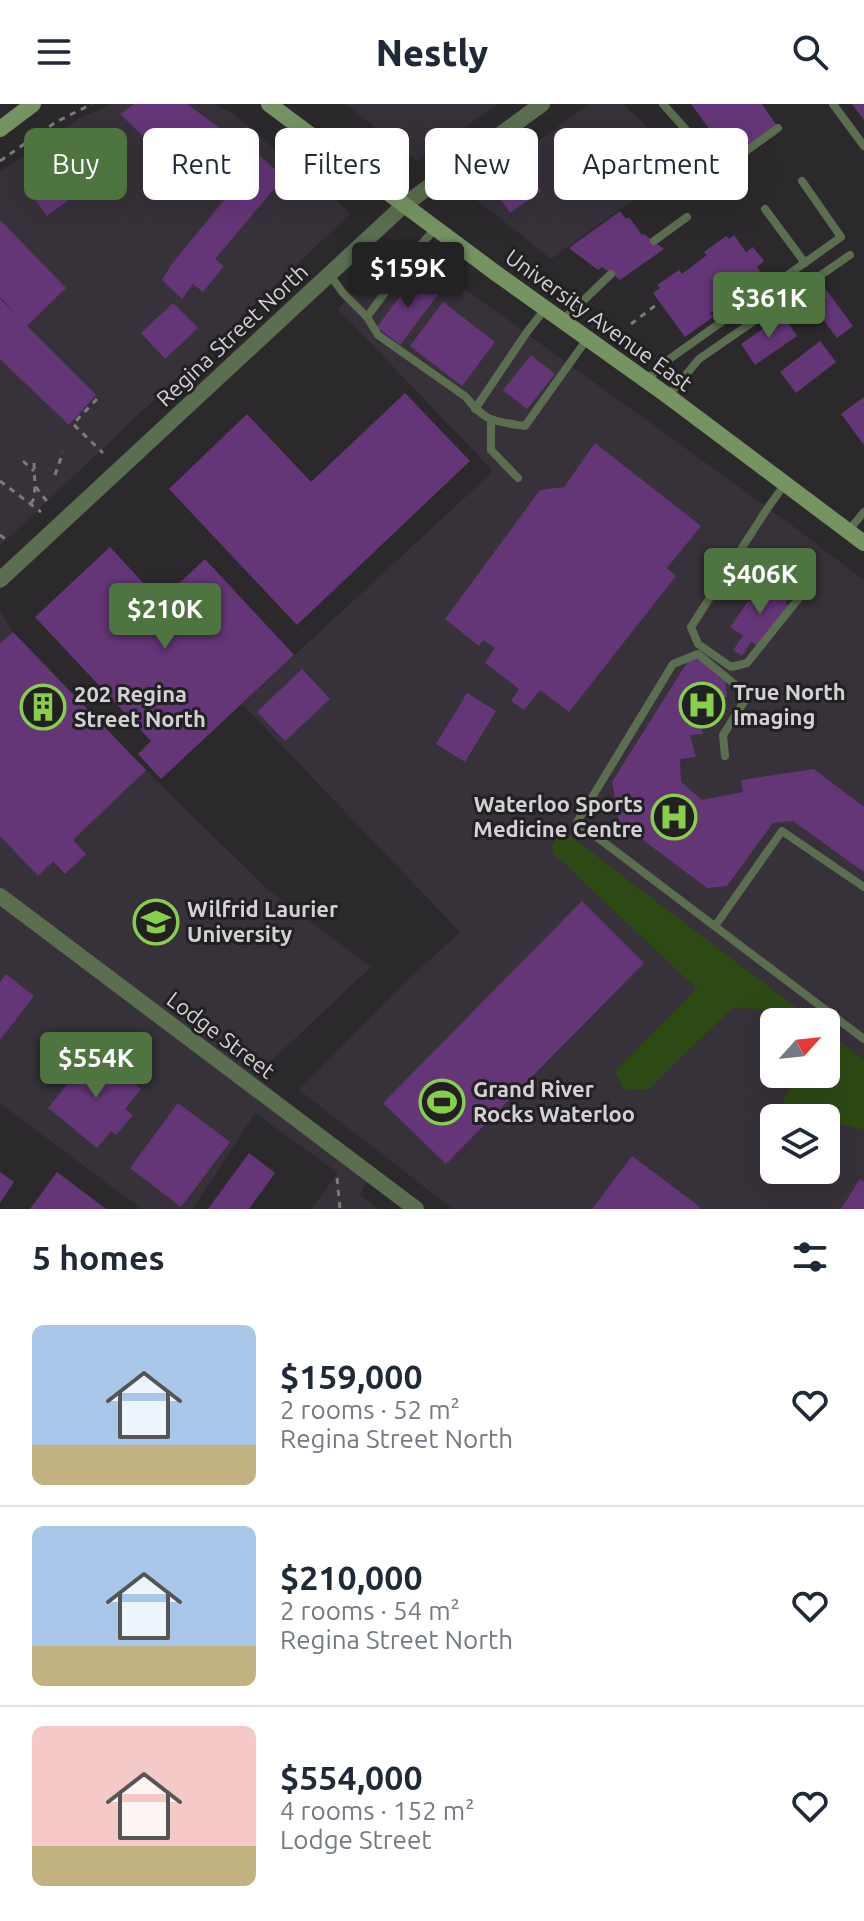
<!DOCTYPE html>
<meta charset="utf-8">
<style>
:root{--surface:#fff;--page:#f6f6f7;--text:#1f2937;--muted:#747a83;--line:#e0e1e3;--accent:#4e7440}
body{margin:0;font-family:Ubuntu,sans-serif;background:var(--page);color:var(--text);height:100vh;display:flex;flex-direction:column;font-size:30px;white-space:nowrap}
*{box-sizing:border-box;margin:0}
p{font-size:26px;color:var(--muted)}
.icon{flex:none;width:44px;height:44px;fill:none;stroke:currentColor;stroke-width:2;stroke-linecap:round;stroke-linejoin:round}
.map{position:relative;height:1105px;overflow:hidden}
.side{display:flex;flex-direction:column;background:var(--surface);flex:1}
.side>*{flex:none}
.hud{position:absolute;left:24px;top:24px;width:816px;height:72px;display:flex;gap:16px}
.needle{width:52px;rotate:63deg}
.tools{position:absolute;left:760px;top:904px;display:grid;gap:16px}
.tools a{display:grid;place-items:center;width:80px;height:80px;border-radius:12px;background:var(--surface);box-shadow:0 8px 32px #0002;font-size:40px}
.price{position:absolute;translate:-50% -68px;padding:0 18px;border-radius:8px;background:var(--accent);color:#fff;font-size:26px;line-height:52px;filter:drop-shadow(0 2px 4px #0008)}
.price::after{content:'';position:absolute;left:50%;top:48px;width:24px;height:18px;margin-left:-12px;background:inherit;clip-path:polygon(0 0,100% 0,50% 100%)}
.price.selected{background:#222;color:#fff}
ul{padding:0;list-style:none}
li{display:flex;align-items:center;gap:24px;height:200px;padding:0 32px}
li+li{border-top:2px solid var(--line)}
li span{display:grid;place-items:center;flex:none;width:224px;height:160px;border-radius:12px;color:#555}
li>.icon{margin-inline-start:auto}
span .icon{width:96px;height:96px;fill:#fffc;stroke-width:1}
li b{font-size:34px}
h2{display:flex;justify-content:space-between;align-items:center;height:96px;padding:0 32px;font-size:34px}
.tag{padding:0 28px;border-radius:12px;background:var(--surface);box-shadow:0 8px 32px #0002;font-size:28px;line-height:72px}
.tag.selected{background:var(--accent);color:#fff}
header{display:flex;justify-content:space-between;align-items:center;height:104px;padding:0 32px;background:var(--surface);font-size:36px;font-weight:800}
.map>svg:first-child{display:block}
.built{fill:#37313a;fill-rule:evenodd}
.green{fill:#2d4a14}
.building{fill:#643678}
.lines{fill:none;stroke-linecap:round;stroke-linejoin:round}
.path{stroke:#7d7a7d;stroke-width:3;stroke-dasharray:6 6;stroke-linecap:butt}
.service{stroke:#5b6e4f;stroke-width:8}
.minor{stroke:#5b6e4f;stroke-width:16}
.tertiary{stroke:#5b6e4f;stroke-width:16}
.secondary{stroke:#769362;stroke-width:16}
.labels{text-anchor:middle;stroke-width:6;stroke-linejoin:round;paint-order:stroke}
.street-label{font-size:22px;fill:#d3d1d3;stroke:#222023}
.poi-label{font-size:22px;font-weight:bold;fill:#d3d1d3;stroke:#222023;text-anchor:start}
</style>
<header><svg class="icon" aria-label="menu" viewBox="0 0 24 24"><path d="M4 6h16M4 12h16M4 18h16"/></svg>Nestly<svg class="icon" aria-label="search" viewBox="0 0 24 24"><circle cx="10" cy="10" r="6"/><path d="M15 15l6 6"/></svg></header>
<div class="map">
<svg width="864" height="1105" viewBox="0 0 864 1105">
<rect width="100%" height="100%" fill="#2c292d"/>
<!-- built -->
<g class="built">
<polygon points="111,0 215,0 233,10 263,34 291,62 338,97 350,110 0,442 0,68 77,16"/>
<polygon points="346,0 498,0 417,57"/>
<polygon points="589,0 623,0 684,59 551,155 468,89"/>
<path d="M404,141L786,417L864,476V1105H453L299,986L399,884L460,828L242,600L489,371L492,366L338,205ZM774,918H826V970H774ZM774,1014H826V1066H774Z"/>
<polygon points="0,508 13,528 146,666 268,786 371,863 266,962 258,974 373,1064 360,1091 378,1105 311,1105 338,1069 255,1009 193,1105 142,1105 0,999"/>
</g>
<!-- green -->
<g class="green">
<polygon points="561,725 815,918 777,918 760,905 732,904 649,985 624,986 615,968 697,885 554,750 552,742"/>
<polygon points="826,927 864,956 864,1026 826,1017 826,1014 809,1013 783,998 795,970 826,970"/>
</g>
<!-- building -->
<g class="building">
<polygon points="134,0 187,0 221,25 184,72 120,10"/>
<polygon points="691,0 762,0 777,22 731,55"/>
<polygon points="852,0 864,0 864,16"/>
<polygon points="93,26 101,26 123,56 47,112 28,86 65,59 59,51"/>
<polygon points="260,52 284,73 215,155 224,162 203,188 193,180 182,195 162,176 171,161"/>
<polygon points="520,58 541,87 510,109 490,80"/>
<polygon points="620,107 626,115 629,113 642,131 644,130 664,145 620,176 602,163 598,166 569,144"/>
<polygon points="0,116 66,184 27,222 96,291 69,321 0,255 0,195 16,210 0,193"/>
<polygon points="734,131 746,148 753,143 764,157 757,163 765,174 738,194 736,190 710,209 713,213 685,233 653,189 660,184 657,181 679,166 682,170 707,151 704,148 726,132 729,135"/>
<polygon points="416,171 439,189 400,241 377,223"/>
<polygon points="824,183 853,222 837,234 808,195"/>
<polygon points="443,198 495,238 462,282 410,242"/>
<polygon points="173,199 198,224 165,255 141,229"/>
<polygon points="783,211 797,232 755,261 741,240"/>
<polygon points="820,237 836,258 796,289 780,268"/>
<polygon points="531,251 555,270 527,305 503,286"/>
<polygon points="405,289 470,357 297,521 169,385 247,310 311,378"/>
<polygon points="864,293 864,341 841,310"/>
<polygon points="595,339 701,422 667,464 676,472 569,608 540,586 524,606 511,597 519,585 485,559 495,544 483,536 479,542 445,515 540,386 564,383"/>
<polygon points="110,443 160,497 205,455 294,551 161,675 138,650 151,637 35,513"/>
<polygon points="770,476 774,476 789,488 789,494 785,499 789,501 758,542 751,538 742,552 733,546 743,532 730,523 749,496 753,499"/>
<polygon points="13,528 146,666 73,736 86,750 65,770 53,757 38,772 0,732 0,540"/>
<polygon points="699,554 725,573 727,593 711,595 715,611 699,614 703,630 690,631 696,653 680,655 681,678 702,696 743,688 741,676 814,665 864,703 864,768 793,717 773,719 727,782 707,784 619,718 612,678 688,557"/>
<polygon points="302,565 330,595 285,637 257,608"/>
<polygon points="467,589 496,607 465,658 436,640"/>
<polygon points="582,797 644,859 446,1060 383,999"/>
<polygon points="6,870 34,892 0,936 0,878"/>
<polygon points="94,947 141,985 125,1005 133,1011 116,1031 111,1027 97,1044 48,1004"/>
<polygon points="178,999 230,1038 181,1103 130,1064"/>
<polygon points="249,1049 275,1069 249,1105 208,1105"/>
<polygon points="632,1052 700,1103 699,1105 592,1105"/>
<polygon points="0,1068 14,1078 0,1099"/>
<polygon points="57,1068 106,1105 30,1105"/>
<polygon points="860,1075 864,1078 864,1105 841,1105"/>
</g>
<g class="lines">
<!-- path -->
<g class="path">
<polyline points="0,57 56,18 92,0"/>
<polyline points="631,220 656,201"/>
<polyline points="97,295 73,320 103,349"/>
<polyline points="23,357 34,367"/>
<polyline points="34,359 35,382 49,400"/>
<polyline points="55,371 63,348"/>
<polyline points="0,377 41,408"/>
<polyline points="31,400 34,394 35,382"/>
<polyline points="0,431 9,438"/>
<polyline points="337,1074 340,1105"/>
</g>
<!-- service -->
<g class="service">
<polyline points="663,0 721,65 778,24"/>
<polyline points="833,0 864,42"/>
<polyline points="765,105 805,159"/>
<polyline points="654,137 687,113"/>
<path d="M330,171L343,189L367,213L378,231L466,293C486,319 494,317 525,322L587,235"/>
<polyline points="367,213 416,146 436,124"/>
<polyline points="563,216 611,170"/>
<polyline points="646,277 668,256 841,133 802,77"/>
<polyline points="668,292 699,255 850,151"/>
<polyline points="475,305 527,228 545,205"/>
<polyline points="491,317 491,346 518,374"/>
<polyline points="785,380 767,405 691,523 698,540 731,563 747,559 807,484"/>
<polyline points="848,427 864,408"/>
<polyline points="725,652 723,631 747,593 743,587 698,550 673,560 577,718 864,935"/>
<polyline points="715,822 782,727 864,783"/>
</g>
<!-- minor -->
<polyline class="minor" points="0,792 416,1105"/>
<!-- tertiary -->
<polyline class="tertiary" points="0,476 404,101 542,0"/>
<!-- secondary -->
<g class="secondary">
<polyline points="269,0 497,170 668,292 864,439"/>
<polyline points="0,25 33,0"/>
</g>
</g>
<!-- icons -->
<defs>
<g id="hospital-ring" transform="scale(2.3)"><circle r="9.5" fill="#222023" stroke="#87cf4a" stroke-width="1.5"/><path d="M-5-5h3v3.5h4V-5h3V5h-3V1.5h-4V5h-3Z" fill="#87cf4a"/></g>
<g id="building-ring" transform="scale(2.3)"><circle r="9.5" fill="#222023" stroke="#87cf4a" stroke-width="1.5"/><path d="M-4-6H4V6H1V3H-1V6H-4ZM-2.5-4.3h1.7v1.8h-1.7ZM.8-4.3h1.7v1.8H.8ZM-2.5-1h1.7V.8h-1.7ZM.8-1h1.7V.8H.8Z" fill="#87cf4a"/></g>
<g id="university-ring" transform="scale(2.3)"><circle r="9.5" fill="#222023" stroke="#87cf4a" stroke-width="1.5"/><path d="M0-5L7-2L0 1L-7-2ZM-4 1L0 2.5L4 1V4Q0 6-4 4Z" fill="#87cf4a"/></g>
<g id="stadium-ring" transform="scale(2.3)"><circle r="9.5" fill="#222023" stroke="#87cf4a" stroke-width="1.5"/><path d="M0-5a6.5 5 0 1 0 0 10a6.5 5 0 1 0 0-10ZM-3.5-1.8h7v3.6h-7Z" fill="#87cf4a"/></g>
</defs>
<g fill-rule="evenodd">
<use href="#hospital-ring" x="702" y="601"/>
<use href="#building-ring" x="43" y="603"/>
<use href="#hospital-ring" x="674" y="713"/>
<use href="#university-ring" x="156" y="818"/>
<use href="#stadium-ring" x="442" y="998"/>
</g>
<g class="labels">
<!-- street labels -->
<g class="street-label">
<text transform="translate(599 216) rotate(36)" y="8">University Avenue East</text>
<text transform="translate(232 231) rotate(-43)" y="8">Regina Street North</text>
<text transform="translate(221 931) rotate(37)" y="8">Lodge Street</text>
</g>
<!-- poi labels -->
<g class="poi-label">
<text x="733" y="596">True North<tspan x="733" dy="25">Imaging</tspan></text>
<text x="74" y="598">202 Regina<tspan x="74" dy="25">Street North</tspan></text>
<text x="643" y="708" text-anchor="end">Waterloo Sports<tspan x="643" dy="25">Medicine Centre</tspan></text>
<text x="187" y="813">Wilfrid Laurier<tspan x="187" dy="25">University</tspan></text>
<text x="473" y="993">Grand River<tspan x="473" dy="25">Rocks Waterloo</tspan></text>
</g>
</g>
</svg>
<div class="tools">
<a><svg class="needle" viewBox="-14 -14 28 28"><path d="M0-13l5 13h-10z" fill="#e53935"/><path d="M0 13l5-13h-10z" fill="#747a83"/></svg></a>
<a><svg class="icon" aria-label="layers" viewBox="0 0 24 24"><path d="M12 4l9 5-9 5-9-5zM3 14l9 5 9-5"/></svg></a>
</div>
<b class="price selected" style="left:408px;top:206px">$159K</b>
<b class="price" style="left:769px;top:236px">$361K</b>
<b class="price" style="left:760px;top:512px">$406K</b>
<b class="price" style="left:165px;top:547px">$210K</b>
<b class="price" style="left:96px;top:996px">$554K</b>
<div class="hud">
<a class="tag selected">Buy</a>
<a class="tag">Rent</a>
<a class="tag">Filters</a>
<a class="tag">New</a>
<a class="tag">Apartment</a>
</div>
</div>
<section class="side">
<h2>5 homes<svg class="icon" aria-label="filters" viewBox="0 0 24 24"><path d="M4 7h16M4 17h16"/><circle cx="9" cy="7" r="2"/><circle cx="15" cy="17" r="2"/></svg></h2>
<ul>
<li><span style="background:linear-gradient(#a9c7e8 75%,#c2b280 0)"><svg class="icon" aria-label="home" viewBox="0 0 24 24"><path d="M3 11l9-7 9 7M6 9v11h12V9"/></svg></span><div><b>$159,000</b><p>2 rooms · 52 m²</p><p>Regina Street North</p></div><svg class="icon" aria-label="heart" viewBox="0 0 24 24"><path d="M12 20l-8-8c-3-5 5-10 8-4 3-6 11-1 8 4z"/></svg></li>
<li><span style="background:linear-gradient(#a9c7e8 75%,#c2b280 0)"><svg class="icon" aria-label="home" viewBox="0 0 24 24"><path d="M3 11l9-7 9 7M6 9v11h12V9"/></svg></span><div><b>$210,000</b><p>2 rooms · 54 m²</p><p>Regina Street North</p></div><svg class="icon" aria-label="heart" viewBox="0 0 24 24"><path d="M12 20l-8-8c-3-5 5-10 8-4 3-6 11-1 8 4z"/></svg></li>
<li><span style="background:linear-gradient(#f6c9c9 75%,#c2b280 0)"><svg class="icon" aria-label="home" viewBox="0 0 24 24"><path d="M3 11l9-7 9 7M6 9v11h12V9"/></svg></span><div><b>$554,000</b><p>4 rooms · 152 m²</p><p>Lodge Street</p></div><svg class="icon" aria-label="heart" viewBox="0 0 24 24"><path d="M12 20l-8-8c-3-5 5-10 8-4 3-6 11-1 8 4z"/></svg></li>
</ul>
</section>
